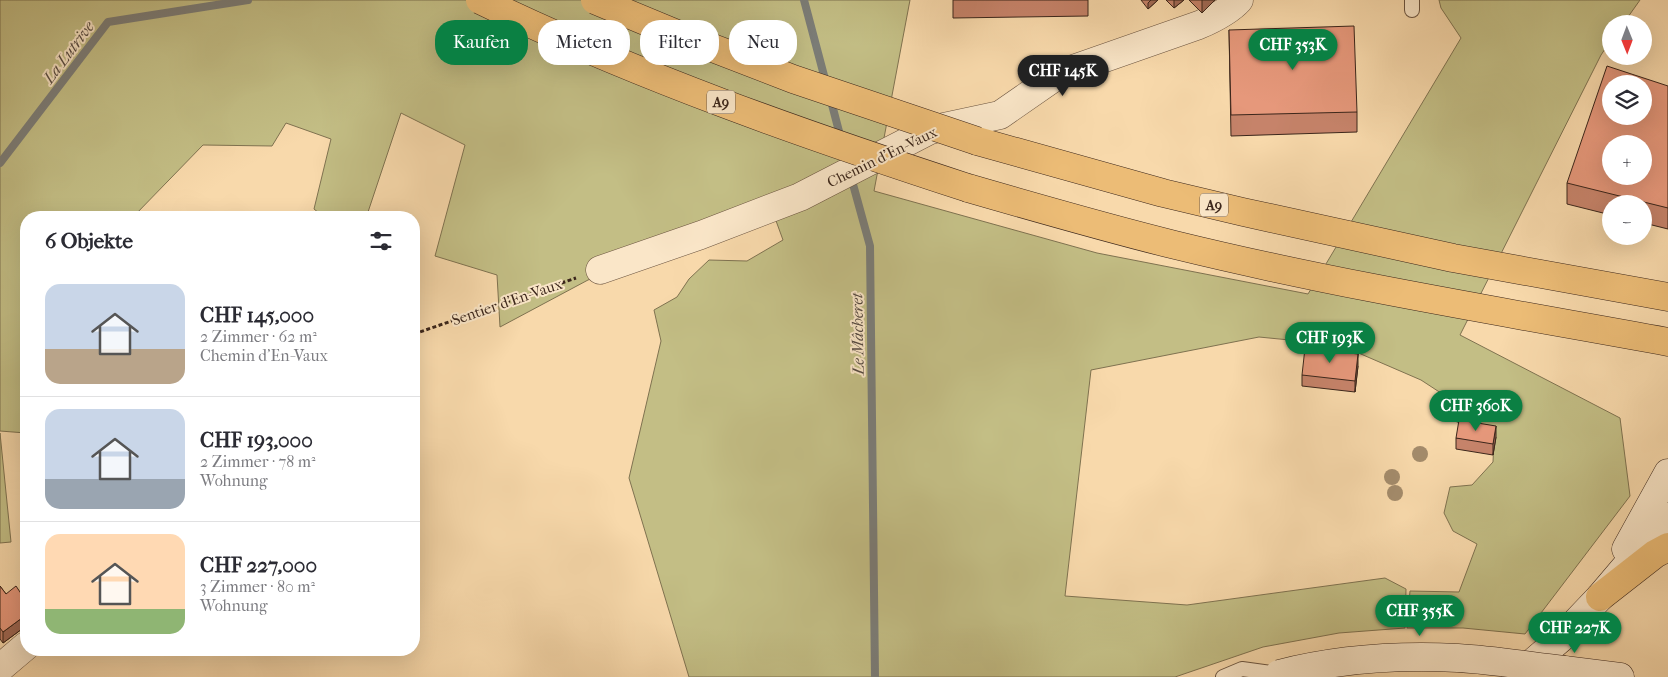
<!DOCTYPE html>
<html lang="de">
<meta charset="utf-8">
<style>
:root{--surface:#fff;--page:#f2f2f3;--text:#2b2b33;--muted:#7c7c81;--line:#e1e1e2;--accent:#0b8043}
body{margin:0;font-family:"IM FELL French Canon",serif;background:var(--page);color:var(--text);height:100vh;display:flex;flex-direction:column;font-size:19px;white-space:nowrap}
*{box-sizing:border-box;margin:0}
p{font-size:16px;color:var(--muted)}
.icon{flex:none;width:28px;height:28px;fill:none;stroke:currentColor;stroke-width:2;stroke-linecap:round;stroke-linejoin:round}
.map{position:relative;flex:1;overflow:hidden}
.side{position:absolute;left:20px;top:211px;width:400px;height:445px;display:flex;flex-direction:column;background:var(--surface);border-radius:20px;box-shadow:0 5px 20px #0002}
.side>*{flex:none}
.banner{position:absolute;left:435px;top:20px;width:475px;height:45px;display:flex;gap:10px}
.needle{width:32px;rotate:179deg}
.tools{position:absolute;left:1602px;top:15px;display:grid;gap:10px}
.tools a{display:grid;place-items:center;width:50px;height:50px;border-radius:50%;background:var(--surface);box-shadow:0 5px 20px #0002;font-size:25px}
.price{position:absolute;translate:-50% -42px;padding:0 11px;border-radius:18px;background:var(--accent);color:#fff;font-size:16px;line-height:32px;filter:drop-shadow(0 1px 2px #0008)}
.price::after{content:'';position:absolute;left:50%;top:30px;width:15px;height:11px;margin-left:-8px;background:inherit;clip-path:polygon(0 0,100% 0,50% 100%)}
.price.selected{background:#222;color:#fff}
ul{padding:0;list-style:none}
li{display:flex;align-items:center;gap:15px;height:125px;padding:0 25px}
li+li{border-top:1px solid var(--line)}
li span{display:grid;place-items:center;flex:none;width:140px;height:100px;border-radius:15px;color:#555}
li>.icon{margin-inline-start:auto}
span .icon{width:60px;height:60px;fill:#fffc;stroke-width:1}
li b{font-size:21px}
h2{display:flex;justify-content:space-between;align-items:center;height:60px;padding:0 25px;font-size:21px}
.pill{padding:0 18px;border-radius:20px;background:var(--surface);box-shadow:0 5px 20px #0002;font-size:18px;line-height:45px}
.pill.selected{background:var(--accent);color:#fff}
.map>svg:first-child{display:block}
.green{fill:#c3be85;stroke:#7f7250}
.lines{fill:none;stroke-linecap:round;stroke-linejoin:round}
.stream{stroke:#7b7d78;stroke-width:8}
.lane-casing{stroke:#6a533f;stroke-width:16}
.street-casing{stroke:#6a533f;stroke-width:29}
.secondary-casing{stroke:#3b261b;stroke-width:29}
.highway-casing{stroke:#3b261b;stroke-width:29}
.path{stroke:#3b261b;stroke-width:3;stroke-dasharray:4 2.5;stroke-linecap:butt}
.lane{stroke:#fae6c8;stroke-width:14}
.street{stroke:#fae6c8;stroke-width:28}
.secondary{stroke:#fae6c8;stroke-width:28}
.highway{stroke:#ecbc76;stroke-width:28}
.secondary-bridge-casing{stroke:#3b261b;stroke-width:29;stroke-linecap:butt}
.highway-bridge-casing{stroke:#3b261b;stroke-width:29;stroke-linecap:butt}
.secondary-bridge{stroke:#fae6c8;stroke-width:28}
.highway-bridge{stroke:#ecbc76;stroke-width:28}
.tree{fill:#a38b6b}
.wall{fill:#c6836a;stroke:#3b261b}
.shaded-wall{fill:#a16a56;stroke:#3b261b}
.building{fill:#e6987b;stroke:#3b261b;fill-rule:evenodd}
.labels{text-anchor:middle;stroke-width:4;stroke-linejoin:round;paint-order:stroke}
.shield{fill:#fae6c8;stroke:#74604f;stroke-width:1}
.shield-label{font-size:14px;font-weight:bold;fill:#3b261b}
.street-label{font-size:15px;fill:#3b261b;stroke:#fae6c8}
.water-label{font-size:16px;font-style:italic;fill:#564a42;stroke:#fae6c8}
</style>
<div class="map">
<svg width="1668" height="677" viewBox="0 0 1668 677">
<rect width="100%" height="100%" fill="#f8d9ab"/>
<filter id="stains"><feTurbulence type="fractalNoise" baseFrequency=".004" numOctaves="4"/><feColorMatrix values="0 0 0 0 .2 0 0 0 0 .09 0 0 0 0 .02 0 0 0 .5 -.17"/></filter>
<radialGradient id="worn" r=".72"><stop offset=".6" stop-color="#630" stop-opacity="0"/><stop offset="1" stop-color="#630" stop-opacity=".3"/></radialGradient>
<!-- green -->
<g class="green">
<polygon points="0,0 910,0 874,191 1097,253 1308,294 1461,38 1441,8 1439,0 1640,0 1623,24 1611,24 1611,40 1601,55 1460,335 1620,418 1630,496 1525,634 1463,628 1407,628 1410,591 1459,592 1477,544 1453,531 1444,513 1450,487 1472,485 1493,462 1494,440 1455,421 1447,397 1421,380 1340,345 1259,337 1091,370 1065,596 1187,605 1385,578 1406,589 1405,628 1339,633 1263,647 1175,677 689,677 629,478 661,341 654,310 677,297 689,279 709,260 747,261 783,240 767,196 684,245 588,280 500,327 497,275 435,256 465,145 401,113 366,218 324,217 314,209 331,139 286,123 272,146 203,145 133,217 26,218 26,433 0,431"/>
<polygon points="0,433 11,542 0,543"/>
</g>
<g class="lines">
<!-- stream -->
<g class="stream">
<polyline points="804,0 826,83"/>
<polyline points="830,97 841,139"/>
<polyline points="0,163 108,22 248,0"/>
<polyline points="851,177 870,246 875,677"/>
</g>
<!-- lane casing -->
<g class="lane-casing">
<g id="lane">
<polyline points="1412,0 1412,10"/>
<polyline points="1223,677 1242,669 1279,674"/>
</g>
</g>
<!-- street casing -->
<g class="street-casing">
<g id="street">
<path d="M600,270L701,235L800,197L930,130L1000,115L1059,74L1199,25C1213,19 1229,11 1239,0"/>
<polyline points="0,668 26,646"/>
</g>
</g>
<!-- secondary casing -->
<g class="secondary-casing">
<g id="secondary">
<polyline points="1626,549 1668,473"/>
<polyline points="1564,670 1620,677"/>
<polyline points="1516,677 1560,639 1600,597 1668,517"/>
</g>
</g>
<!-- highway casing -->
<g class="highway-casing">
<g id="highway">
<polyline points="977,141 1163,193 1243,212 1453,258 1668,297"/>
<path d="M968,188C1037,208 1106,228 1175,245C1338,285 1504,312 1668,342"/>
<polyline points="1600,597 1655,554 1668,547"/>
</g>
</g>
<!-- path -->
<polyline class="path" points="414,334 576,278"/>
<!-- lane -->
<use href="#lane" class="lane"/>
<!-- street -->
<use href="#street" class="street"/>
<!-- secondary -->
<use href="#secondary" class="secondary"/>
<!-- highway -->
<use href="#highway" class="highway"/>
<!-- secondary-bridge casing -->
<g class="secondary-bridge-casing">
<path id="secondary-bridge" d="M1279,674C1337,659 1397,655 1458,658C1493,660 1529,666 1564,670"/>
</g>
<!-- highway-bridge casing -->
<g class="highway-bridge-casing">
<g id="highway-bridge">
<path d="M480,0C637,76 802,134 968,188"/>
<polyline points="595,0 679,35 793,79 977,141"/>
</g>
</g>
<!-- secondary-bridge -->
<use href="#secondary-bridge" class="secondary-bridge"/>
<!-- highway-bridge -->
<use href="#highway-bridge" class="highway-bridge"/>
</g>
<!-- trees -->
<g class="tree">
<circle cx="1420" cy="454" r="8"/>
<circle cx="1392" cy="477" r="8"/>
<circle cx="1395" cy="493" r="8"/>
</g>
<!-- wall -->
<g class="wall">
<polygon points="953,0 1088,0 1088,16 953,18"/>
<polygon points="1141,0 1158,0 1148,9"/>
<polygon points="1166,0 1184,0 1174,8"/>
<polygon points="1189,0 1215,0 1202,13"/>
<polygon points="1229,30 1357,112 1357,132 1231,136"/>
<polygon points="1668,86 1668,229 1644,223 1644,204 1611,204 1611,215 1567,204 1567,183"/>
<polygon points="1358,366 1355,392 1302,386 1302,375"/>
<polygon points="1496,437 1493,455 1456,449 1456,438"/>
<polygon points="0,586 6,594 22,595 26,592 26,627 26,626 3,643 0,639"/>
</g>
<!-- shaded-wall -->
<g class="shaded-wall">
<polygon points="1151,0 1158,0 1148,9 1148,3"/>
<polygon points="1174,0 1184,0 1174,8"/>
<polygon points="1202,0 1215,0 1202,13"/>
<polygon points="1358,354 1358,366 1355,392 1355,381"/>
<polygon points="1496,426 1496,437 1493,455 1493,444"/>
<polygon points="26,615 26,626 3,643 3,632"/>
</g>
<!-- building -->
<g class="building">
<polygon points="1354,26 1357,112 1231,115 1229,30"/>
<path d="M1607,66L1668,86V208L1567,183ZM1611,84H1644V116H1611ZM1611,144H1644V176H1611Z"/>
<polygon points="1305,348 1358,354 1355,381 1302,375"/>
<polygon points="1459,420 1496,426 1493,444 1456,438"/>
<polygon points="0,586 6,594 16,586 22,595 26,592 26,616 26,615 3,632 0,628"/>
</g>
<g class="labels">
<!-- shield labels -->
<g class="shield">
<rect x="707" y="90.5" width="28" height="23" rx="4"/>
<rect x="1200" y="193.5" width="28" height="23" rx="4"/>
</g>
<g class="shield-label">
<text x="721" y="107">A9</text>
<text x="1214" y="210">A9</text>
</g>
<!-- street labels -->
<g class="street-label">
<text transform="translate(882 157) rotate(-26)" y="5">Chemin d'En-Vaux</text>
<text transform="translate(507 302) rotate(-19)" y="5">Sentier d'En-Vaux</text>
</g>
<!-- water labels -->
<g class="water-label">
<text transform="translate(68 52) rotate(-53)" y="6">La Lutrive</text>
<text transform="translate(857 334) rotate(-91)" y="6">Le Mâcheret</text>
</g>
</g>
<rect width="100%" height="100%" filter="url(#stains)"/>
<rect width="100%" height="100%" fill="url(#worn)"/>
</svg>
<div class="tools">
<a><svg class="needle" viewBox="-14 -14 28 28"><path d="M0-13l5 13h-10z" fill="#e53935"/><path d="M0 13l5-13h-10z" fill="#7c7c81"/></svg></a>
<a><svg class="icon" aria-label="layers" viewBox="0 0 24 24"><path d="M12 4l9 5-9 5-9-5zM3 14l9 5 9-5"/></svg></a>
<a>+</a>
<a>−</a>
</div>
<b class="price" style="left:1293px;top:71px">CHF 353K</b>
<b class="price selected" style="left:1063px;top:97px">CHF 145K</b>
<b class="price" style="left:1330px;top:364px">CHF 193K</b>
<b class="price" style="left:1476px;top:432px">CHF 360K</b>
<b class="price" style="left:1420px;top:637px">CHF 355K</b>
<b class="price" style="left:1575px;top:654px">CHF 227K</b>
<div class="banner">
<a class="pill selected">Kaufen</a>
<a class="pill">Mieten</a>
<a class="pill">Filter</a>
<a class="pill">Neu</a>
</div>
<section class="side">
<h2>6 Objekte<svg class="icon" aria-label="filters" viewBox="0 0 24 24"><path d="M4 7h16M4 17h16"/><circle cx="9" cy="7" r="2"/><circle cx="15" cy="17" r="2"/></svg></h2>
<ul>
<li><span style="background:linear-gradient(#c9d6e8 65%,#b9a48a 0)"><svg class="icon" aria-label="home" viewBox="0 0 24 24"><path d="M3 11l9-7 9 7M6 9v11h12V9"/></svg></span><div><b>CHF 145,000</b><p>2 Zimmer · 62 m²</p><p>Chemin d'En-Vaux</p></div></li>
<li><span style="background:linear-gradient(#c9d6e8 70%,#9aa5b1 0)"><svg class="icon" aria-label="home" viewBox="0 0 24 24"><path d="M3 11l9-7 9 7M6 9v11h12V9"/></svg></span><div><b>CHF 193,000</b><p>2 Zimmer · 78 m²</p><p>Wohnung</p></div></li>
<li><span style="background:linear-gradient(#ffd9b3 75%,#8fb573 0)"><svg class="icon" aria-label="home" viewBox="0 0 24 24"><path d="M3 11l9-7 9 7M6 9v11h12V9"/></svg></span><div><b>CHF 227,000</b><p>3 Zimmer · 80 m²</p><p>Wohnung</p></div></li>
</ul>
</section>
</div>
